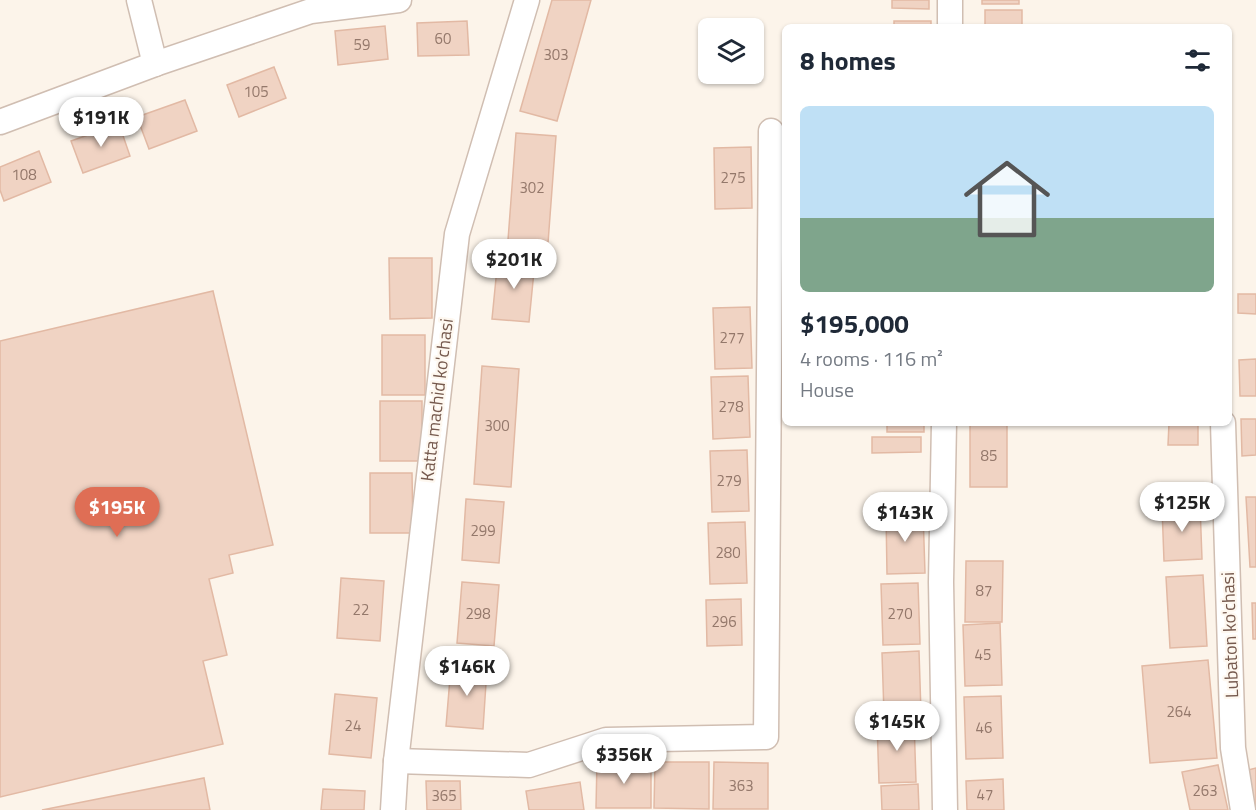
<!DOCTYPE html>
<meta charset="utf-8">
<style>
:root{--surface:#fff;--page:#f2f2f3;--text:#1f2937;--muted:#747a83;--line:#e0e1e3;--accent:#df6e55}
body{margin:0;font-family:"Titillium Web",sans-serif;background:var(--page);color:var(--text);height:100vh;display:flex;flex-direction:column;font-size:22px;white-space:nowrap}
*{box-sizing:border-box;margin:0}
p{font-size:20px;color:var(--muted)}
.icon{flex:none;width:33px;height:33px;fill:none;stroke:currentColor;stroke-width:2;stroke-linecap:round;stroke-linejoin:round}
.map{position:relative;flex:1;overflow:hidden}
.drawer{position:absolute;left:782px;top:24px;width:450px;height:402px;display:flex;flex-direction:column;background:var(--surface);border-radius:9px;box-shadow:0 2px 4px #0004}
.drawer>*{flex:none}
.tools{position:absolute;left:698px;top:18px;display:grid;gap:12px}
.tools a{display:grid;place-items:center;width:66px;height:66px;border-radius:9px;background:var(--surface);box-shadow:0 2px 4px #0004;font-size:30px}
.price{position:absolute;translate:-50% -51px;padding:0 14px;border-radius:21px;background:#fff;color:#222;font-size:20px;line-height:39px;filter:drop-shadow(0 2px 3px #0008)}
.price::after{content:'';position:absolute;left:50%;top:36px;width:18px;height:14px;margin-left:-9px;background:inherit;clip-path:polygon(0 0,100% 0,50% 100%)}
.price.current{background:var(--accent);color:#fff}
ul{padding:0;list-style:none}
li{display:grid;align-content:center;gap:12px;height:318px;padding:0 18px}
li+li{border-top:2px solid var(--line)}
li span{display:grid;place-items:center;height:186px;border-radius:9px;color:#555}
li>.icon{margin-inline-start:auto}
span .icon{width:108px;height:108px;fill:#fffc;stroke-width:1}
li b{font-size:26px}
h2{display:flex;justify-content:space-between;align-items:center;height:72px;padding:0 18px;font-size:26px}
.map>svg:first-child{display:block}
.building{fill:#f0d3c3;stroke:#e2b9a4;stroke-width:1.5}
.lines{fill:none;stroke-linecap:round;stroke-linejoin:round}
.minor-casing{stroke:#d0beb2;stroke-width:27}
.minor{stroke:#fff;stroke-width:24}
.labels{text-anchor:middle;stroke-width:4.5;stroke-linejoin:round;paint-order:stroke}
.number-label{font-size:15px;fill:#94786b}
.street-label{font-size:18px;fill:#765a4e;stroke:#fef8f0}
</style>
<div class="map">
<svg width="1256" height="810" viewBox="0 0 1256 810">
<rect width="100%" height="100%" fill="#fcf4ea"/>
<!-- building -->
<g class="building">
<polygon points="552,0 591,0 557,121 520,111"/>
<polygon points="892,0 929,0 929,9 892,8"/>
<rect x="982" y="0" width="37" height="4"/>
<rect x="985" y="10" width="37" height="17"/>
<polygon points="467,21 469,55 418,56 417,23"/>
<rect x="894" y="21" width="37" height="6"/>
<polygon points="385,26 388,59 338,65 335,31"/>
<polygon points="274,67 286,98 239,117 227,85"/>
<polygon points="185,100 197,131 149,149 137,117"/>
<polygon points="119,124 130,156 83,173 71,141"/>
<polygon points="516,133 556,136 548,243 508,240"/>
<polygon points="751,147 752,208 715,209 714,148"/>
<polygon points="39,151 51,182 4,201 0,190 0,167"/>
<polygon points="389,258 432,258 432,318 390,319"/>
<polygon points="498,258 535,261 529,322 492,319"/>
<polygon points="213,291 273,545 229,555 233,573 209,579 227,655 203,661 223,744 0,797 0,341"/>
<polygon points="1238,294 1256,294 1256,314 1238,313"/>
<polygon points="750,307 752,368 715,369 713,308"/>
<rect x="382" y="335" width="43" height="60"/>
<polygon points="1256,359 1256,396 1240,396 1239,360"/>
<polygon points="482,366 519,369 511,487 474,484"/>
<polygon points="748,376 750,437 713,439 711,377"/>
<rect x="380" y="401" width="42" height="60"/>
<polygon points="1241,419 1256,419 1256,455 1242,456"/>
<rect x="887" y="423" width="37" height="9"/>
<polygon points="1169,423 1198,423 1198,445 1168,445"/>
<rect x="970" y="425" width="37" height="62"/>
<polygon points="872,437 921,437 921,452 872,453"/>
<polygon points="747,450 749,511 712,512 710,451"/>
<polygon points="370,473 412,473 413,533 370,533"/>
<polygon points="1246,497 1256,497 1256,567 1250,567"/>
<polygon points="466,499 504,502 499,563 462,560"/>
<polygon points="1200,505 1202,559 1164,561 1162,507"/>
<polygon points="923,512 925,573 887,574 886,513"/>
<polygon points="745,522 747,583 710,584 708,523"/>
<polygon points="966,561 1003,561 1002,622 965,622"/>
<polygon points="1203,575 1207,646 1170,648 1166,577"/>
<polygon points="341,578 384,581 380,641 337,638"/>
<polygon points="462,582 499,585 494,646 457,643"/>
<polygon points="918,583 920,644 883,645 881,584"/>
<polygon points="741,599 742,645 707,646 706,600"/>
<polygon points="1252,603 1256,603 1256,639 1253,639"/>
<polygon points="1000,623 1002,685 965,686 963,625"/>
<polygon points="919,651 921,713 884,714 882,653"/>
<polygon points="1208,660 1217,758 1150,763 1142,666"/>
<polygon points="451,666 487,668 483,729 446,726"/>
<polygon points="335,694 377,698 371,758 329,754"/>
<polygon points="1001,696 1003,758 966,759 964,697"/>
<polygon points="914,720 916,782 879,783 877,722"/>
<polygon points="597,761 651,762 651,808 596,808"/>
<polygon points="655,762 709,762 709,809 654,808"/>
<polygon points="714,762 768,763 768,809 713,809"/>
<polygon points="1218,765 1228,810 1190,810 1182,772"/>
<polygon points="1256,768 1256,810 1254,810 1244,771"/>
<polygon points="204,778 210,810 42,810"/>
<polygon points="1003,779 1004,810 967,810 966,781"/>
<polygon points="426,781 460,781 461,810 427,810"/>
<polygon points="580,782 584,810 529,810 526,791"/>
<polygon points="918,784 919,810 882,810 881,786"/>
<polygon points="323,789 365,791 364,810 321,810"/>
</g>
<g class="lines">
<!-- minor casing -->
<g class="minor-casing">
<g id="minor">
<polyline points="139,0 155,64"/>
<polyline points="950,27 950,0"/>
<polyline points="0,122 155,64 311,11 399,0"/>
<polyline points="944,423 941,582 945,810"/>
<polyline points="1223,423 1233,748 1243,810"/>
<polyline points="396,761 529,765 606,740 766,737 771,131"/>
<polyline points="393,810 396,761 457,234 527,0"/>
</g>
</g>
<!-- minor -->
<use href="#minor" class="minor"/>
</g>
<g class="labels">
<!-- number labels -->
<g class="number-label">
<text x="443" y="44">60</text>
<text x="362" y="50">59</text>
<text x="556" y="60">303</text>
<text x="256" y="97">105</text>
<text x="24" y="180">108</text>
<text x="733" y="183">275</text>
<text x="532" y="193">302</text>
<text x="732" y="343">277</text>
<text x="731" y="412">278</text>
<text x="497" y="431">300</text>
<text x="989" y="461">85</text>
<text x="729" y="486">279</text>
<text x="483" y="536">299</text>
<text x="728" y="558">280</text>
<text x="984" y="596">87</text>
<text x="361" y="615">22</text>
<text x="478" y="619">298</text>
<text x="900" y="619">270</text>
<text x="724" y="627">296</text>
<text x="983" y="660">45</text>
<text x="1179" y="717">264</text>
<text x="353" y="731">24</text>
<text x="984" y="733">46</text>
<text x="741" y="791">363</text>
<text x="1205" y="796">263</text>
<text x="985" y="800">47</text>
<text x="444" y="801">365</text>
</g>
<!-- street labels -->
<g class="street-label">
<text transform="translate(437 400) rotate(-83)" y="6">Katta machid ko'chasi</text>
<text transform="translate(1230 635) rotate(-92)" y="6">Lubaton ko'chasi</text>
</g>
</g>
</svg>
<div class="tools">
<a><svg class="icon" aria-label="layers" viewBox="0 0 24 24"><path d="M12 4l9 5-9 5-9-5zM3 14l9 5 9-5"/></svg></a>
</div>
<b class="price" style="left:101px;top:148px">$191K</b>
<b class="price" style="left:514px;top:290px">$201K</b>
<b class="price" style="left:1182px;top:533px">$125K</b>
<b class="price current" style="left:117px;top:538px">$195K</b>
<b class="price" style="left:905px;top:543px">$143K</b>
<b class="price" style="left:467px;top:697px">$146K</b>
<b class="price" style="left:897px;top:752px">$145K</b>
<b class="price" style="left:624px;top:785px">$356K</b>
<section class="drawer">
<h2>8 homes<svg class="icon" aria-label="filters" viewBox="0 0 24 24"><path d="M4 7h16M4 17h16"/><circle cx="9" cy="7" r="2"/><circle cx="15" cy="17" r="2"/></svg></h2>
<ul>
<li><span style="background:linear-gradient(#bfe0f5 60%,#7fa58c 0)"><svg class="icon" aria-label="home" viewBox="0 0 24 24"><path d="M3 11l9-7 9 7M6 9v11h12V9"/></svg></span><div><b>$195,000</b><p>4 rooms · 116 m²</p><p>House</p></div></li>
</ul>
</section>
</div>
